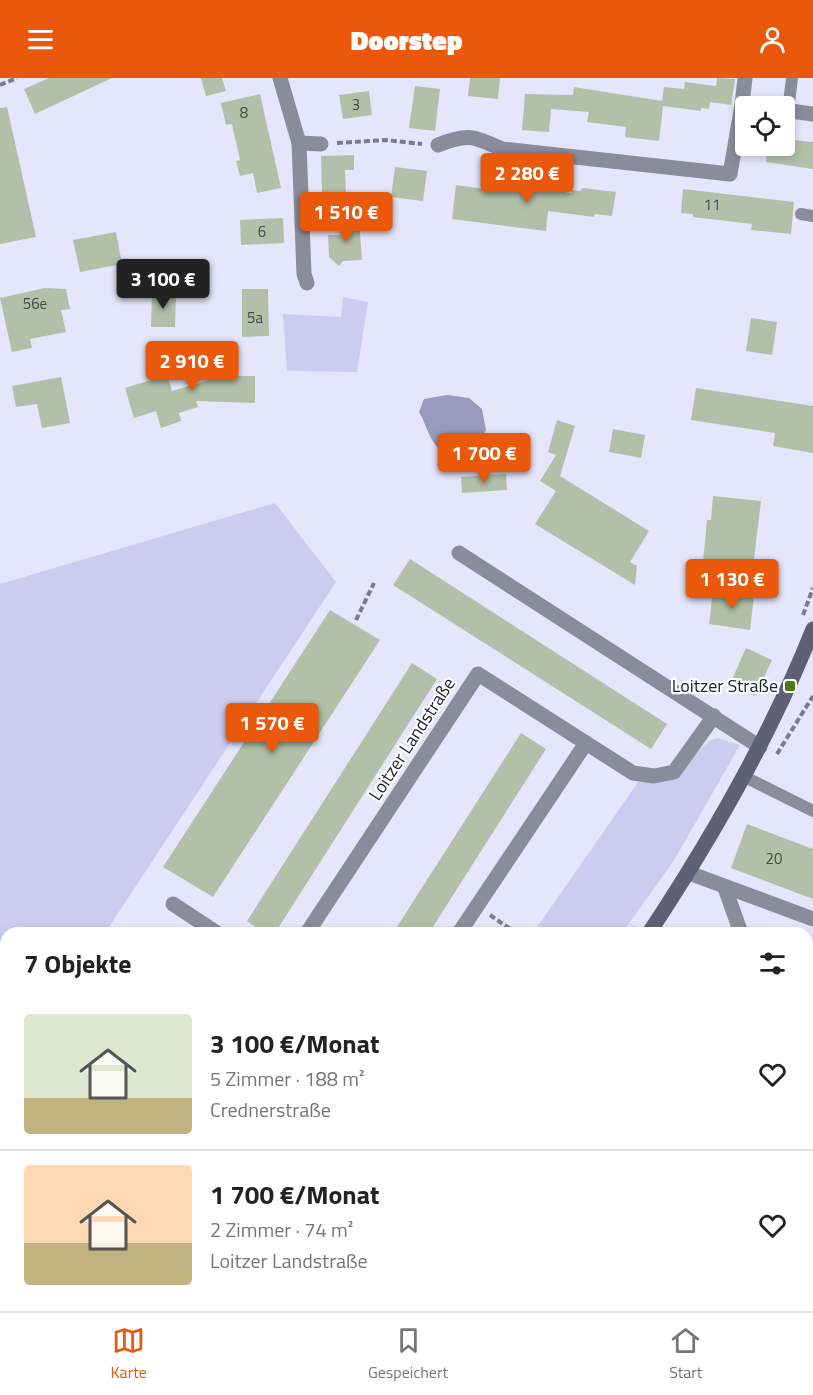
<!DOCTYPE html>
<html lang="de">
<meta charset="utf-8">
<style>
:root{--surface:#fff;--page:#f6f6f6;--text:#222;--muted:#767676;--line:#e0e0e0;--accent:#ea580c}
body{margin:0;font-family:"Titillium Web",sans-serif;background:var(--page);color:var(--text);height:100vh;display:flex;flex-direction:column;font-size:22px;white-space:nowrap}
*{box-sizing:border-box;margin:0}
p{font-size:20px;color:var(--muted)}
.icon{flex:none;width:33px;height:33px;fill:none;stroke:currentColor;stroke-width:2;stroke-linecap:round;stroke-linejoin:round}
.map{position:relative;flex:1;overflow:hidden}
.drawer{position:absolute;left:0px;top:849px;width:813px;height:384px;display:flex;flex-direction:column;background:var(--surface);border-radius:18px 18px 0 0;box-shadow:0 3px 9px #0003}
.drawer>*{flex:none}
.fabs{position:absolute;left:735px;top:18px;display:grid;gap:12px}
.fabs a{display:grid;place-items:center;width:60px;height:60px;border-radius:6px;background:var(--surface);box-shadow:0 3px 9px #0003;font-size:30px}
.price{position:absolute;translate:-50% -51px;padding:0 14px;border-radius:6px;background:var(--accent);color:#fff;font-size:20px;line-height:39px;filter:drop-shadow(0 2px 3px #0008)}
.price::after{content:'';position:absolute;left:50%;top:36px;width:18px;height:14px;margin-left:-9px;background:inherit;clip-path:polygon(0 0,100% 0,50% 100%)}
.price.on{background:#222;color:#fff}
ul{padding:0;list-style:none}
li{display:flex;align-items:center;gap:18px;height:150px;padding:0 24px}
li+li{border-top:2px solid var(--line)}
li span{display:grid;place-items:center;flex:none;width:168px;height:120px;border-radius:6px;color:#555}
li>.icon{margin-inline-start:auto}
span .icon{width:72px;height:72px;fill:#fffc;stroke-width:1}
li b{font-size:26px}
h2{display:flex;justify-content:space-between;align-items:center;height:72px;padding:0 24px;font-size:26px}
header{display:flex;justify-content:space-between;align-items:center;height:78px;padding:0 24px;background:var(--accent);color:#fff;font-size:27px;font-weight:800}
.tab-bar{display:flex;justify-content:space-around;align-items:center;height:84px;border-top:2px solid var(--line);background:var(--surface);font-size:16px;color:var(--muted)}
.tab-bar a{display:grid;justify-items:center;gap:3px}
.tab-bar .on{color:var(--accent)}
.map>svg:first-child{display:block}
.green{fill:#cbcdf0}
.water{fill:#999bbe}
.building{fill:#b2c0a9}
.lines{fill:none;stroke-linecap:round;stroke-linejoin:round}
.path{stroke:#7b7c8a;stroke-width:4;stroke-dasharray:6 3;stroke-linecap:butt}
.service{stroke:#8b8c9b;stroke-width:12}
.minor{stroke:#8b8c9b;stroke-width:15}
.secondary{stroke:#5f6076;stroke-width:15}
.poi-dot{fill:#477d10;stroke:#fff;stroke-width:2}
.labels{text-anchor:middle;stroke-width:4.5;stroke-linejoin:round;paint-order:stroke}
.number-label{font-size:15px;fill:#444849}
.poi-label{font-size:18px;fill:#1f2029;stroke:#fff;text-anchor:end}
.street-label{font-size:18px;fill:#1f2029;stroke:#fff}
</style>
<header><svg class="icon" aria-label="menu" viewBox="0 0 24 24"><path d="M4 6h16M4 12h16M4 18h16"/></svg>Doorstep<svg class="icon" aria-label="person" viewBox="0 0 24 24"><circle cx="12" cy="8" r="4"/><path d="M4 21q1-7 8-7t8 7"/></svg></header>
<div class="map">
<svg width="813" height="1233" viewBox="0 0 813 1233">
<rect width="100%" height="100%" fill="#e5e6fb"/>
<!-- green -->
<g class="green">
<polygon points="343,219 368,224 357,294 287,293 283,236 341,239"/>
<polygon points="275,425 336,504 105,855 6,855 6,949 0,953 0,506"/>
<polygon points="718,660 740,667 673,784 622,855 533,855 641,700 694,677 709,663"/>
</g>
<!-- water -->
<path class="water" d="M447,317L469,320L482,331L486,352C472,375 464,374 439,371C428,359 427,348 419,334L424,321Z"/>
<!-- building -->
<g class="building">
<polygon points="49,0 112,0 35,36 24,11"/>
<polygon points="201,0 222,0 226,13 206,18"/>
<polygon points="470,0 500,0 498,21 468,18"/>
<polygon points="717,0 735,1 731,27 710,24 709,31 701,30 701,33 663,28 659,63 625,59 626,49 587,44 589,34 551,31 549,54 522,52 525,16 573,17 574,9 662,23 664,9 684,11 685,4 716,8"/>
<polygon points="415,8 440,11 435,53 409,50"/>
<polygon points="369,13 372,37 343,41 339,17"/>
<polygon points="260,16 281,110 257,115 253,95 240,98 236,83 240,82 232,46 226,47 221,25"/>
<polygon points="7,29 36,159 0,166 0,30"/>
<polygon points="784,61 813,64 813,91 766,84 768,68 784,68"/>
<polygon points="354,77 354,92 345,92 346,115 322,115 321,78"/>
<polygon points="395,89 427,93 423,123 391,119"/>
<polygon points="501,95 521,98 520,108 571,115 571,112 581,113 582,110 616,114 612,138 595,136 594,139 548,133 546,153 452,141 456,107 499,113"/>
<polygon points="683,111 794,124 791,156 751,152 752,146 693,139 693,136 681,135"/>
<polygon points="283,140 284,165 241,167 240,142"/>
<polygon points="359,141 362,182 343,183 339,188 329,179 328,157 341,157 340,142"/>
<polygon points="116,154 122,186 80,194 73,162"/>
<polygon points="45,210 66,211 70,231 61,232 66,254 30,261 32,270 12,274 0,220"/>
<polygon points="242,211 268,211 269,258 242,259"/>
<polygon points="152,214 176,215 175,249 151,249"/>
<polygon points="751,240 777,244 772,277 746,273"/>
<polygon points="234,272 235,298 255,298 255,325 196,323 198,329 179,335 181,343 161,350 156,333 134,340 125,310 167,297 172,313 210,302 210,291 215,291 214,273"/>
<polygon points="61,299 70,345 42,350 37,326 16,329 12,308"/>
<polygon points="696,310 813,328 813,375 773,368 775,355 691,342"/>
<polygon points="557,342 575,348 560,398 649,453 630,484 637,488 635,507 535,446 556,413 540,403 556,377 548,374"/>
<polygon points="613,351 645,357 641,380 609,374"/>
<polygon points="506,396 507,412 462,415 461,399"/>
<polygon points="713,418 761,423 753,489 703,484 707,442 711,442"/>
<polygon points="410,481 667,646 651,671 393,507"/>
<polygon points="713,513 754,518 750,552 709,546"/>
<polygon points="330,532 380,562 213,819 163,789"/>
<polygon points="746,570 772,582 755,618 730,606"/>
<polygon points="412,585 437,601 275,855 264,855 247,843"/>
<polygon points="521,655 546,671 429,855 393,855"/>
<polygon points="747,746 813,771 813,821 731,790"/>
</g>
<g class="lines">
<!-- path -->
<g class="path">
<polyline points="0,7 17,0"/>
<polyline points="337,65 385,62 422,66"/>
<polyline points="803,537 813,510"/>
<polyline points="356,542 374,505"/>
<polyline points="777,676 813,618"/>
<polyline points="490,837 516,855"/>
<polyline points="627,855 633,848"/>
</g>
<!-- service -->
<g class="service">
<polyline points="788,33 792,0"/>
<polyline points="801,136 813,138"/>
<polyline points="745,699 813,733"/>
</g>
<!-- minor -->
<g class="minor">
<polyline points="280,0 299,65 304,196 307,205"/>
<polyline points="742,27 745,0"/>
<polyline points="784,32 813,36"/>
<polyline points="299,65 321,66"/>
<path d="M438,67C468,55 473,58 502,71L730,96L742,27L757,28"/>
<polyline points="459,475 760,669"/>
<polyline points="689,795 813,841"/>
<polyline points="725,810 741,855"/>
<polyline points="173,826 217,855"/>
<polyline points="307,855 478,596 633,695 654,698 674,694 714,638"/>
<polyline points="459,855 586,665"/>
<polyline points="807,1043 813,1060"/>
</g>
<!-- secondary -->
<g class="secondary">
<path d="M649,855C713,758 770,659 813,551"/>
<polyline points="431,1233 433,1227"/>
</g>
</g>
<!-- markers -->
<rect class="poi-dot" x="784" y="602" width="12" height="12" rx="3"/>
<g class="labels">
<!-- number labels -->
<g class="number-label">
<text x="356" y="32">3</text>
<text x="244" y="40">8</text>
<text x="712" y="132">11</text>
<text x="262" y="159">6</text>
<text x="35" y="231">56e</text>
<text x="255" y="245">5a</text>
<text x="774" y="786">20</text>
</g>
<!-- poi labels -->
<g class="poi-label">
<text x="778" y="614">Loitzer Straße</text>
</g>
<!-- street labels -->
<g class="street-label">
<text transform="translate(412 661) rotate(-57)" y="6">Loitzer Landstraße</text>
</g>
</g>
</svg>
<div class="fabs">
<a><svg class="icon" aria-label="locate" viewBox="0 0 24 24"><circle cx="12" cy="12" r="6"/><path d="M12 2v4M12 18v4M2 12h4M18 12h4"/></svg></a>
</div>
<b class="price" style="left:527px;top:126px">2 280 €</b>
<b class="price" style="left:346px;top:165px">1 510 €</b>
<b class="price on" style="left:163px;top:232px">3 100 €</b>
<b class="price" style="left:192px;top:314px">2 910 €</b>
<b class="price" style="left:484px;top:406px">1 700 €</b>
<b class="price" style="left:732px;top:532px">1 130 €</b>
<b class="price" style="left:272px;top:676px">1 570 €</b>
<section class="drawer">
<h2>7 Objekte<svg class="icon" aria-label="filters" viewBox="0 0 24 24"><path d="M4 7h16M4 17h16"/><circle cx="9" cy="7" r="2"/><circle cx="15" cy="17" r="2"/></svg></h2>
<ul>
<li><span style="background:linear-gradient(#dfe7d0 70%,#c2b280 0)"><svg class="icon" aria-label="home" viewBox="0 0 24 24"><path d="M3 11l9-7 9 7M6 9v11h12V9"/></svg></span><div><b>3 100 €/Monat</b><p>5 Zimmer · 188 m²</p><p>Crednerstraße</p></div><svg class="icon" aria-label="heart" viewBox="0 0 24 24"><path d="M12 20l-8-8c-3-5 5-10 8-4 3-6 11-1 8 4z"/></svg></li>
<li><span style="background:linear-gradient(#ffd9b3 65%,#c2b280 0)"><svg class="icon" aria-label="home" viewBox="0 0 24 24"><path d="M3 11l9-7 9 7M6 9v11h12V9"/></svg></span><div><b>1 700 €/Monat</b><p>2 Zimmer · 74 m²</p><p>Loitzer Landstraße</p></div><svg class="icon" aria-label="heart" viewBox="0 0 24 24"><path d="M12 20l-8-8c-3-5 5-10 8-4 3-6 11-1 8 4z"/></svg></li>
</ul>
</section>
</div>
<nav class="tab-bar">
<a class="on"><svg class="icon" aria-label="map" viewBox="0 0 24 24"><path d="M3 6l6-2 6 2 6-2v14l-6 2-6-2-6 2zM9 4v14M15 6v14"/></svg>Karte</a>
<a><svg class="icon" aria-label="saved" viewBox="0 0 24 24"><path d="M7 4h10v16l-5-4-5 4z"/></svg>Gespeichert</a>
<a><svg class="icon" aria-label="home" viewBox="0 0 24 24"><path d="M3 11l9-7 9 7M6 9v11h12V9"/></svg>Start</a>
</nav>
